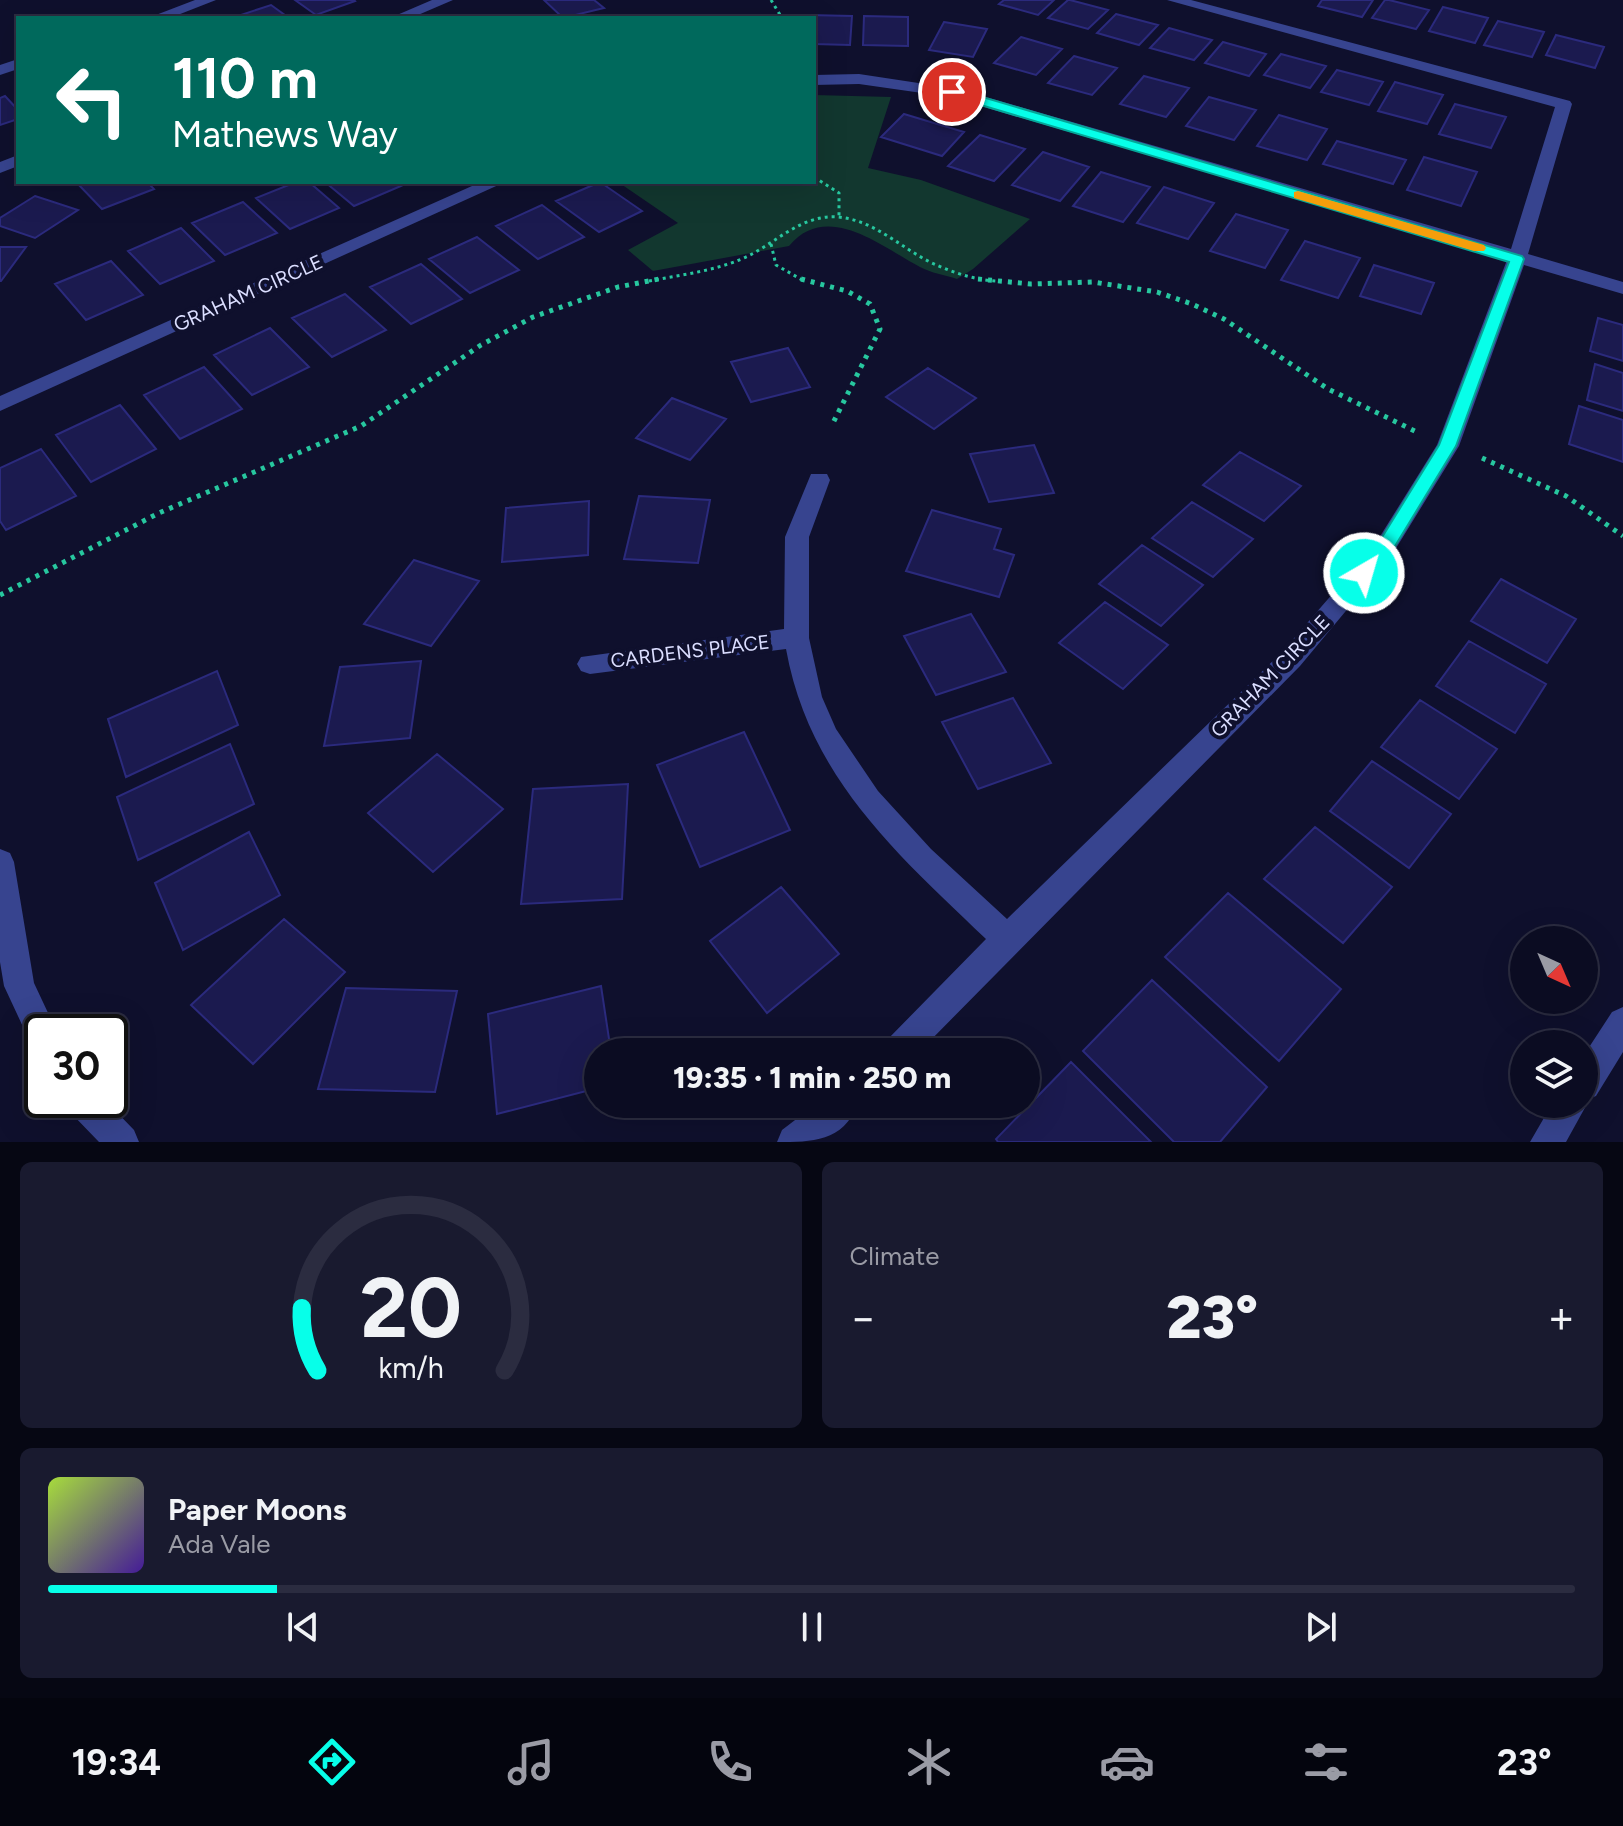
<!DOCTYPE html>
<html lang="en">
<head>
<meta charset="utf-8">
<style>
  body { margin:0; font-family:Figtree,sans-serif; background:#191a2f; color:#f1f3f6; height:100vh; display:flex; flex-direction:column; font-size:30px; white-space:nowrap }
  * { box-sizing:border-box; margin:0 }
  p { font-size:26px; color:#9a9ba5 }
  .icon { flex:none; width:44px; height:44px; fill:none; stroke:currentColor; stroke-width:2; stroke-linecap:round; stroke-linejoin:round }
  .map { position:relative; height:1142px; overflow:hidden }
  .drawer { display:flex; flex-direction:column; gap:20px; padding:20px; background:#060713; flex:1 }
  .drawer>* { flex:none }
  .banner { position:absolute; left:16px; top:16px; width:800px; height:168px; border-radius:0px; box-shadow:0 8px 32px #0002,0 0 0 2px #2b2c40; background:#00695c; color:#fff; overflow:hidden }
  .needle { width:52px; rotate:136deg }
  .tools { position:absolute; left:1510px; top:926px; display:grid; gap:16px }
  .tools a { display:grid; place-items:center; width:88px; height:88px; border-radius:50%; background:#0b0c22; box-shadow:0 8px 32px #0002,0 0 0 2px #2b2c40; font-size:40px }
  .speed { position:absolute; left:24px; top:1014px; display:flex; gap:16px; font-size:40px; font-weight:700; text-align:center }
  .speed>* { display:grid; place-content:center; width:104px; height:104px; border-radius:50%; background:#0b0c22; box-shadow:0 8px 32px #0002,0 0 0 2px #2b2c40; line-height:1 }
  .speed .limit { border:4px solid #111; border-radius:12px; background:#fff; color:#111 }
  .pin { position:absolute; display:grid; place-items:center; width:68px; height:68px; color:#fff; margin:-34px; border:4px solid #fff; border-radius:50%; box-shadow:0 2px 8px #0007 }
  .me { position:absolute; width:88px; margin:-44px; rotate:38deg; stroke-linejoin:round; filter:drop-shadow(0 0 6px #0008) }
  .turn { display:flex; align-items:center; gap:28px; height:168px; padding:0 24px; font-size:36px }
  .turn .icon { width:104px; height:104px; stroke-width:2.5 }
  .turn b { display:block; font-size:56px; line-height:68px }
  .big { font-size:60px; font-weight:800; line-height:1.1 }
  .drawer .card { flex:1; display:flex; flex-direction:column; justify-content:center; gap:12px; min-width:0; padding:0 28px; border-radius:12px; background:#191a2f }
  .drawer .dial { align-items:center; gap:0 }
  .dial svg { height:208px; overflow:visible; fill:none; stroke:#2b2c40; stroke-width:7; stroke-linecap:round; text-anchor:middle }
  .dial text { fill:#f1f3f6; stroke:none }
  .song { display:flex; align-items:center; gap:24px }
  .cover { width:96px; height:96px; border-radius:12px; background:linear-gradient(135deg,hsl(80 70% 55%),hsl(260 70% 35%)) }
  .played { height:8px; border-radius:4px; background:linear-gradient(90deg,#07ffe9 15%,#2b2c40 15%) }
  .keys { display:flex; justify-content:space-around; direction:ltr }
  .heat { display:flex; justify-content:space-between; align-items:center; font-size:44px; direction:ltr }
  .drawer .tiles { flex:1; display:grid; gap:20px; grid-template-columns:1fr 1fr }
  .card:last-child { grid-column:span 2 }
  .trip { position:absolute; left:584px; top:1038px; width:456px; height:80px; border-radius:40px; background:#0b0c22; box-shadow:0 8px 32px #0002,0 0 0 2px #2b2c40; font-weight:800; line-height:80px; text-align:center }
  .dock { display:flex; height:128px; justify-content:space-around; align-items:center; background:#04050e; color:#9a9ba5 }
  .dock .icon { width:56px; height:56px }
  .dock .selected { color:#07ffe9 }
  .dock b { font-size:36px; color:#f1f3f6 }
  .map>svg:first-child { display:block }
  .green { fill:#12372f }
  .building { fill:#1b1a4f; stroke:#2b2a7d; stroke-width:2 }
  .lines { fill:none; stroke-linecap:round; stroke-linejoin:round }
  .path-far1 { stroke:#27c79f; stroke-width:3; stroke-dasharray:3 4; stroke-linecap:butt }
  .path { stroke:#27c79f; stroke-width:5; stroke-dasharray:4 6; stroke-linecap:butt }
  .minor { fill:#37448f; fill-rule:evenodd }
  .route { fill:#07ffe9; stroke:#05a697; stroke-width:2 }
  .slow { fill:#f59e0b }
  .labels { text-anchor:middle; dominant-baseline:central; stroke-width:8; stroke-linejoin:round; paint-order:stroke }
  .street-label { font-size:20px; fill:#dbdeff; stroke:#0f102d }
</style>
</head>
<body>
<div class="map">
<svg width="1623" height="1142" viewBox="0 0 1623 1142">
  <rect width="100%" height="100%" fill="#0f102d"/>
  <path class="green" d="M814 95 891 97 868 168 921 180 1030 219 973 269 957 279C945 275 931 273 920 267 882 247 827 200 789 246L653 271 628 250 678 223 618 182H814Z"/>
  <path class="building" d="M295 0H354L355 1 316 15Z
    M544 0H594L604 8 563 18Z
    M1004 0H1054L1038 15 999 4Z
    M1068 0H1070L1108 10 1088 29 1048 18Z
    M1322 0H1373L1362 17 1318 6Z
    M1385 0H1389L1429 10 1416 29 1372 18Z
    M271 5 289 18H232Z
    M1443 7 1488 18 1475 43 1429 31Z
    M1116 14 1158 25 1139 45 1097 33Z
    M808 15 852 16 850 45 814 44V18H808Z
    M864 16 908 17V46L863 45Z
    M1498 21 1544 32 1532 57 1484 45Z
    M944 22 987 29 973 57 929 50Z
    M1169 28 1212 40 1194 60 1150 48Z
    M1556 35 1604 47 1595 68 1546 55Z
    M1021 37 1062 49 1036 75 994 63Z
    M1223 42 1266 54 1249 76 1205 63Z
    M1281 54 1326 66 1310 88 1264 75Z
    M1074 56 1117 68 1092 95 1048 83Z
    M1337 70 1383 82 1369 105 1321 92Z
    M1144 76 1189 88 1166 117 1120 104Z
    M1395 82 1443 95 1427 124 1378 111Z
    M5 96 18 110V119L0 125V98Z
    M1209 97 1256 110 1234 140 1186 126Z
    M1455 104 1506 117 1491 148 1439 134Z
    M904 114 964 132 942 156 881 137Z
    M1279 115 1327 129 1307 160 1257 146Z
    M980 135 1025 149 994 181 948 166Z
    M1337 141 1406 160 1393 184 1323 164Z
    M1043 152 1089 167 1060 201 1012 185Z
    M1424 157 1477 172 1461 206 1407 190Z
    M1101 172 1150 187 1123 222 1073 206Z
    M76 182H147L154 189 102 209Z
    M296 182H309L339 208 290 229 256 198Z
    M325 182H396L401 186 354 206Z
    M600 182 642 211 599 232 556 201Z
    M1164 187 1214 203 1188 239 1137 223Z
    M35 196 78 210 35 238 0 226V218Z
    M243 202 277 233 225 255 192 223Z
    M542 205 584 237 538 259 496 226Z
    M1236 214 1288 230 1265 268 1210 251Z
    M181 228 214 261 160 284 128 251Z
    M477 237 519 270 470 293 429 259Z
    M1305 241 1360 258 1338 298 1281 280Z
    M0 247H26L1 281H0Z
    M111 261 143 295 86 320 55 284Z
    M421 264 462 299 411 324 370 287Z
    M1374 265 1434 283 1421 314 1360 296Z
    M345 294 386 330 332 357 292 318Z
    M1598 318 1623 325V361L1590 351Z
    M270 328 309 367 252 395 214 355Z
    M788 348 810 387 751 402 731 362Z
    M1595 364 1623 373V411L1587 400Z
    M204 367 242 409 180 439 144 395Z
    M928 368 976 398 934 429 886 397Z
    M672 398 726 419 690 460 636 438Z
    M120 405 156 449 91 482 56 435Z
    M1579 406 1623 420V462L1569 444Z
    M1034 445 1054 493 989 502 970 454Z
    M41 449 76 496 6 530 0 521V468Z
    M1240 452 1301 486 1264 521 1203 485Z
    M639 496 710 500 698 563 624 559Z
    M589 501 588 555 502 562 506 508Z
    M1192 502 1253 539 1213 577 1152 538Z
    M932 510 1001 529 994 549 1014 555 999 597 906 571Z
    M1142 545 1203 585 1161 626 1099 584Z
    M414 560 479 581 431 646 364 624Z
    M1501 579 1576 619 1547 663 1471 621Z
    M1105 602 1168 645 1123 689 1059 643Z
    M971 614 1006 672 936 695 904 636Z
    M1469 641 1546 684 1515 733 1436 686Z
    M421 661 410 738 324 746 340 667Z
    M217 671 238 725 126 777 108 719Z
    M1013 698 1051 763 978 789 942 722Z
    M1420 700 1497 749 1459 799 1381 747Z
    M744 732 790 830 700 867 657 765Z
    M230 744 254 804 138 860 117 797Z
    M437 754 503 809 433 872 368 813Z
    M1372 761 1451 814 1409 868 1330 811Z
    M628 784 622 899 521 904 533 789Z
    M1315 827 1392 887 1343 943 1264 879Z
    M249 832 280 895 183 950 155 883Z
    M781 887 839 954 767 1013 710 941Z
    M1228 893 1341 989 1279 1061 1165 957Z
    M284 919 345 972 253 1064 191 1005Z
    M1152 980 1267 1087 1220 1142H1174L1083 1051Z
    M601 986 611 1052H598V1088L497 1114 488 1014Z
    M346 988 457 991 435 1092 318 1089Z
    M1071 1062 1151 1142H998L996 1139Z"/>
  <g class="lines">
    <path class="path-far1" d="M771 0 782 18
      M814 177 839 193V217
      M771 244 776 265 804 281
      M649 281C681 275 714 271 744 258 775 244 801 214 838 217 874 220 901 248 932 263 952 272 974 280 996 281"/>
    <path class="path" d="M801 279 847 291 870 304 880 329 833 423
      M978 279 1031 284 1093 282 1157 292 1192 304 1224 319 1328 389 1419 433
      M1482 458 1566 496 1623 536
      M0 595 159 513 361 426 481 345 533 317 618 287 659 279"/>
    <path class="minor" d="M195 0H216L170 18H148Z
      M432 0H453L411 18H390Z
      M1167 0H1191L1570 101 1572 104 1528 254 1623 282V294L1524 265 1459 446 1390 558 1300 666 919 1052H881L886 1041 986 939C897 854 809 777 786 649L590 674 581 671 577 664 581 657 784 629 785 537 811 474H827L830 480 809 537V638L822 697 836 729 878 791 931 849 1007 919 1282 652 1374 546 1437 445 1507 260 950 97 859 84 814 85V75L859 74 958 89 1511 249 1555 107Z
      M18 59V69L0 75V65Z
      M18 155V166L0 173V162Z
      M481 182H505L0 411V396Z
      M0 849 10 853 14 862 34 983 57 1032H42V1049L31 1044 4 986 0 962Z
      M1623 1007V1052L1596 1096 1586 1100 1587 1104 1566 1142H1530L1552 1104H1584V1055L1612 1012Z
      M66 1100H105L134 1130 139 1142H99L70 1112Z
      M816 1104H858C843 1142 812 1142 777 1142L782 1130Z"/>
  </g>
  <path class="route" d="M952 88 1522 256 1524 259 1456 446 1389 556 1371 578H1358L1355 573 1376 547 1439 445 1509 262 947 95 946 92Z"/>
  <path class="slow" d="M1298 191 1484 245 1486 248 1484 251H1474L1294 198V192Z"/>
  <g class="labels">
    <g class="street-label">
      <text transform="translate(248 293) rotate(-24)">GRAHAM CIRCLE</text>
      <text transform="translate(690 651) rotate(-7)">CARDENS PLACE</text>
      <text transform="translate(1270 676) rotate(-46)">GRAHAM CIRCLE</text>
    </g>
  </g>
</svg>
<div class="tools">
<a><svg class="needle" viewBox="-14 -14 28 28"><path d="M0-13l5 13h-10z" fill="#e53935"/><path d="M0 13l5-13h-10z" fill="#9a9ba5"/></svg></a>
<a><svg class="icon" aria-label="layers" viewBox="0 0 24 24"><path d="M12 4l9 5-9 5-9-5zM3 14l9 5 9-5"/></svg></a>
</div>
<div class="speed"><div class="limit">30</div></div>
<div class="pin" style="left:952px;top:92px;background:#d93025"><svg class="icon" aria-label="arrive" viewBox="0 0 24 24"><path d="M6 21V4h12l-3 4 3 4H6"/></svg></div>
<svg class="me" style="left:1364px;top:573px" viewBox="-20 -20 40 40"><circle r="17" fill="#07ffe9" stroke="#fff" stroke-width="3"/><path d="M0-11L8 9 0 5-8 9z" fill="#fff"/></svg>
<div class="trip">19:35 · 1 min · 250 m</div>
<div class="banner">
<div class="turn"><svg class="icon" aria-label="left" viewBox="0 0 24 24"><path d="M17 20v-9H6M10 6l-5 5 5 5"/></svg><div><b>110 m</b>Mathews Way</div></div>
</div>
</div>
<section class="drawer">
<div class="tiles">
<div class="card dial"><svg viewBox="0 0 100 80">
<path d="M14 69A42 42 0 1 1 86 69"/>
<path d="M14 69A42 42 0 0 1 8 45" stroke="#07ffe9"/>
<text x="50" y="56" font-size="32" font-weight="700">20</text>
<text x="50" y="72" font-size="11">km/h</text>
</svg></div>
<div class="card"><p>Climate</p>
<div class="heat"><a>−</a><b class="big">23°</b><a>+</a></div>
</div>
<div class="card">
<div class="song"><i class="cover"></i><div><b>Paper Moons</b><p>Ada Vale</p></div></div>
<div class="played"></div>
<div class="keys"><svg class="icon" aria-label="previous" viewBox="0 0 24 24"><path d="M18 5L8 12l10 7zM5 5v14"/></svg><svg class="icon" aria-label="pause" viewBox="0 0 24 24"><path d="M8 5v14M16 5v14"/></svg><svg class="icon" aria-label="next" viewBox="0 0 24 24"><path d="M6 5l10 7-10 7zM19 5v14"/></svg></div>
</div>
</div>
</section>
<nav class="dock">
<b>19:34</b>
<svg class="icon selected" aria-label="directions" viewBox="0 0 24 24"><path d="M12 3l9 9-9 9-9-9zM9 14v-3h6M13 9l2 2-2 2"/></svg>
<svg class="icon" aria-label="music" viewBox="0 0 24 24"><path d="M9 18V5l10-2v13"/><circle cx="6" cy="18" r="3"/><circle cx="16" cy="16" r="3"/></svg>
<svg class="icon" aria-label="phone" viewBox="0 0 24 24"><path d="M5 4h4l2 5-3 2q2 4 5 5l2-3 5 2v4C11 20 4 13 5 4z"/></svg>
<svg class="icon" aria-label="climate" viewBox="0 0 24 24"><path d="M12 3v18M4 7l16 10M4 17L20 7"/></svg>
<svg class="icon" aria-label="car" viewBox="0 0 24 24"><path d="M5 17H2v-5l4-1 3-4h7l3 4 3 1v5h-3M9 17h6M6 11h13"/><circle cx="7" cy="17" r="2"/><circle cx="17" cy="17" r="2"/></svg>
<svg class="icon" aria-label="filters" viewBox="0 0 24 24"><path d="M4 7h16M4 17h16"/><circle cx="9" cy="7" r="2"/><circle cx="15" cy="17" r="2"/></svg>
<b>23°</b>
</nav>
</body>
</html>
